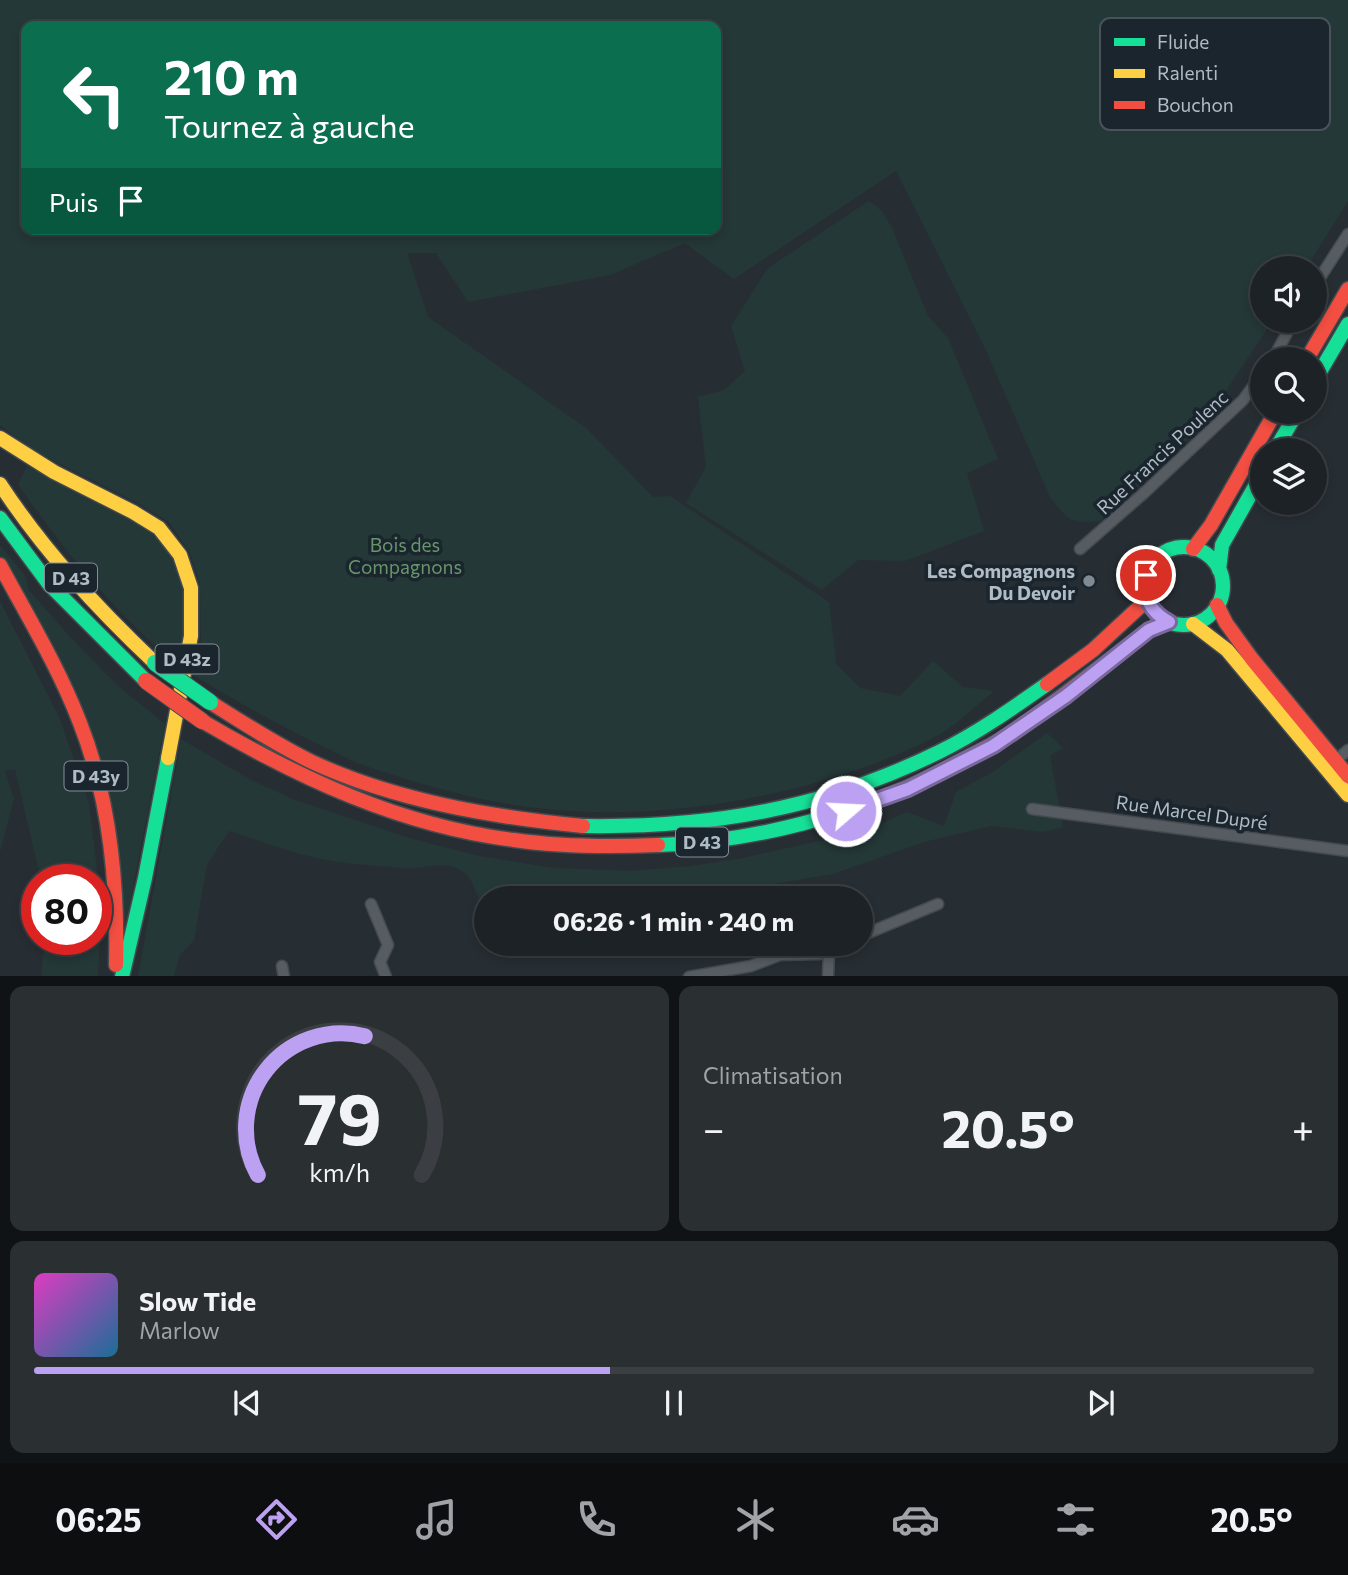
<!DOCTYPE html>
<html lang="fr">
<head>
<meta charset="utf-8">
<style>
  body { margin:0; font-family:Commissioner,sans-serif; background:#2a2f32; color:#f1f3f6; height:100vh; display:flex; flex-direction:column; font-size:26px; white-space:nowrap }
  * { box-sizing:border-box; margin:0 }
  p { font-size:23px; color:#a0a4a7 }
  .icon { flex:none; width:38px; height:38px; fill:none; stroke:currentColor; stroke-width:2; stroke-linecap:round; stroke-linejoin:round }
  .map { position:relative; height:976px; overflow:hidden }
  .sheet { display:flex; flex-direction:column; gap:10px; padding:10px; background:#101315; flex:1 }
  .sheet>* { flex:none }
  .top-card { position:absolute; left:21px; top:21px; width:700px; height:214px; border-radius:14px; box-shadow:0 4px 10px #0003,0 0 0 2px #3b3f43; background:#0b6e4f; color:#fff; overflow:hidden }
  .controls { position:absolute; left:1250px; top:256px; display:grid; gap:14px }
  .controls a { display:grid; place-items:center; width:77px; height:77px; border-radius:50%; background:#1d2226; box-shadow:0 4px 10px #0003,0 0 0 2px #3b3f43; font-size:35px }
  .speed { position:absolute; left:21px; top:864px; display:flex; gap:14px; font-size:35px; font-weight:700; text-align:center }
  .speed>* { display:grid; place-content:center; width:91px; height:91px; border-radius:50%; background:#1d2226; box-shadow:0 4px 10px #0003,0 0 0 2px #3b3f43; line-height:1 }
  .speed .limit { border:10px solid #d22; background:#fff; color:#111 }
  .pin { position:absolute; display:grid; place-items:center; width:60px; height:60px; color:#fff; margin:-30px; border:4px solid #fff; border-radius:50%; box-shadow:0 2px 7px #0007 }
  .me { position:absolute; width:77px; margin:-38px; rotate:71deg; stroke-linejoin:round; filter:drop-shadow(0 0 5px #0008) }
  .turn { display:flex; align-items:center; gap:24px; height:147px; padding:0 28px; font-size:32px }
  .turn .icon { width:91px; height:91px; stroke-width:2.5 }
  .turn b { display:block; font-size:49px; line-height:60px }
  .then { display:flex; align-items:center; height:66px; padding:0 28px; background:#0003; gap:14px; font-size:26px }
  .big { font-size:52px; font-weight:700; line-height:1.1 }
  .sheet .card { flex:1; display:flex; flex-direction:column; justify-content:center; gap:10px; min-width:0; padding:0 24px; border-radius:14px; background:#2a2f32 }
  .sheet .dial { align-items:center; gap:0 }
  .dial svg { height:182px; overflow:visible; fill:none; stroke:#3b3f43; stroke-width:7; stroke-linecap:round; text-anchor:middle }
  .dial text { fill:#f1f3f6; stroke:none }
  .song { display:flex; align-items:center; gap:21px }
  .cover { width:84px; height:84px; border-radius:10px; background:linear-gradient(135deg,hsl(310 70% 55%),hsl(200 70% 35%)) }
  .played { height:7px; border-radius:4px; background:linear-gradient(90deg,#bca0f2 45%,#3b3f43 45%) }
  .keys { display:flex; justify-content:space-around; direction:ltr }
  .heat { display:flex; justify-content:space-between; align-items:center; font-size:38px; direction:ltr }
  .sheet .tiles { flex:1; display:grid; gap:10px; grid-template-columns:1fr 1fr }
  .card:last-child { grid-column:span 2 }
  .trip { position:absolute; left:474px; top:886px; width:399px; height:70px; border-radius:35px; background:#1d2226; box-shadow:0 4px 10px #0003,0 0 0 2px #3b3f43; font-weight:700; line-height:70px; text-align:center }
  .dock { display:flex; height:112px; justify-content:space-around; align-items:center; background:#0c0e0f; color:#a0a4a7 }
  .dock .icon { width:49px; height:49px }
  .dock .selected { color:#bca0f2 }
  .dock b { font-size:32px; color:#f1f3f6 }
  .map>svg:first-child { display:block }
  .green { fill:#243837; fill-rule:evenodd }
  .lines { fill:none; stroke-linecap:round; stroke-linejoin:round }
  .street-casing { stroke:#444a4e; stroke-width:13 }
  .fast-casing { stroke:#444a4e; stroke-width:17 }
  .slow-casing { stroke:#444a4e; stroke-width:17 }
  .jam-casing { stroke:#444a4e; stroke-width:17 }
  .street { stroke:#565c61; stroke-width:10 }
  .fast { stroke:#16e098; stroke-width:14 }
  .slow { stroke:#ffcf43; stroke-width:14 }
  .jam { stroke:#f24e42; stroke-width:14 }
  .fast-bridge-casing { stroke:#434a4f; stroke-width:18; stroke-linecap:butt }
  .jam-bridge-casing { stroke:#434a4f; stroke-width:18; stroke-linecap:butt }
  .fast-bridge { stroke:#16e098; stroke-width:16 }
  .jam-bridge { stroke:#f24e42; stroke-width:16 }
  .route-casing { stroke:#7a689d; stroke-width:18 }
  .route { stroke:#bca0f2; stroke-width:12 }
  .poi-dot { fill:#7f8a92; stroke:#1a252e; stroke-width:2.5 }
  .labels { text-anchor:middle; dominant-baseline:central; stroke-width:7; stroke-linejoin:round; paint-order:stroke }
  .shield { fill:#1a252e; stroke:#828e98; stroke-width:2 }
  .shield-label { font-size:18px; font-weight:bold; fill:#afbbc5 }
  .street-label { font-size:19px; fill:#afbbc5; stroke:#1a252e }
  .park-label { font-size:19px; fill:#669669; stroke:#1a252e }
  .poi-label { font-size:19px; font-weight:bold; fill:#afbbc5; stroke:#1a252e; text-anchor:end }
  .key { fill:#1a252e; stroke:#47525b; stroke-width:2 }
  .key-label { font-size:19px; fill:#afbbc5 }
</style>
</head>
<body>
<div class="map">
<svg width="1348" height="977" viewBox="0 0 1348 977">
  <rect width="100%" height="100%" fill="#272e33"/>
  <path class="green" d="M0 0H1348V201L1306 268H1262V320H1273L1206 421 1100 521C1070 524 1067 519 1050 497L985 348 896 171 734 279 685 243 610 275 468 302 436 253H407L428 317 586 428 653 497 670 496 829 602 836 664 860 688 900 696 933 661 963 687 994 691C974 707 954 728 931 739 821 794 668 822 546 809 485 803 424 786 366 766 350 761 334 751 318 744 275 723 234 700 193 675L201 660 200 585 190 553 169 522 137 503 31 449 0 425ZM26 26H716V229H26Z
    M869 201 882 211 892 228 928 316 948 338 998 459 967 473 984 531 905 561 858 560 822 590 686 503 706 467 698 397 724 390 745 371 731 326 768 268Z
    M27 466 142 526C195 563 184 612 180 668 117 614 64 552 18 484Z
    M0 545 26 577 28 589 70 637 118 686 165 724 122 944 104 792 0 558Z
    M0 601 60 719 89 804 97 870 100 937 98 976H41L45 940H96V880H41L15 769 5 771 14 799 0 852Z
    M1047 733 1063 748 1050 756 1063 827 1043 832 991 826 924 842 833 874 690 898H486V917C482 907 473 879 465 873 445 858 424 870 402 868 378 865 352 865 327 860 294 854 261 841 229 831L207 864 194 940 179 956 174 976 138 977 181 739 251 780 295 800 409 838 479 856 554 868 632 871 691 866 743 858 867 830 907 812 944 826 956 792 993 772Z"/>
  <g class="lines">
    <defs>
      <path id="street" d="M1314 287 1348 234
        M1273 359 1294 320
        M1080 549 1144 493 1243 400 1262 374
        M1331 764 1348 750
        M1032 809 1348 851
        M371 904 388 945 380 962 386 977
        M861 936 938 904
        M282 966 284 977
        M689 977 751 966 780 955 819 954 843 943
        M828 977 829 951"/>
      <path id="fast" d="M1314 382 1348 324
        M1275 450 1298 411
        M0 518 49 584 146 681
        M1145 586a39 39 0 1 1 78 0a39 39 0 1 1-78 0Z
        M1219 570 1222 545 1262 474
        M583 826C711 828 823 809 939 752 976 734 1013 708 1047 684
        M658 845C753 842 854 815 938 773
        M122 977 145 878 168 758"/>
      <path id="slow" d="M0 438 54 472 133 512 159 528 180 555 191 588V636L168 758
        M0 484C44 551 97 608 155 663
        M1193 624 1227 650 1348 795"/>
      <path id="jam" d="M1307 359 1348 289
        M1193 549 1211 525 1276 411
        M0 565C28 617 59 668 80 723 110 799 118 883 116 965
        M1217 605 1226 623 1252 659 1348 776
        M1047 684 1093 650 1147 600
        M210 702C243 723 277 745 312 762 396 801 492 817 583 826
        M202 721C299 778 401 826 514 840 562 847 610 847 658 845
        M938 773 1012 734 1149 630 1169 622"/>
    </defs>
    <use href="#street" class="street-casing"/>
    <use href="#fast" class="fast-casing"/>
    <use href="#slow" class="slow-casing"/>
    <use href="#jam" class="jam-casing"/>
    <use href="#street" class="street"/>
    <use href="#fast" class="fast"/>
    <use href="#slow" class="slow"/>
    <use href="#jam" class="jam"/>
    <defs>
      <path id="fast-bridge" d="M155 663 210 702"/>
      <path id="jam-bridge" d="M146 681 202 721"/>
    </defs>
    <use href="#fast-bridge" class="fast-bridge-casing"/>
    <use href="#jam-bridge" class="jam-bridge-casing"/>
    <use href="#fast-bridge" class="fast-bridge"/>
    <use href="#jam-bridge" class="jam-bridge"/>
  </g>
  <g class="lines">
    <defs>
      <path id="route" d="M846 811 908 789 993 746 1066 696 1149 630 1169 622C1150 612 1142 596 1146 575"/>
    </defs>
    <use href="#route" class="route-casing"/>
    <use href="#route" class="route"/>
  </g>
  <circle class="poi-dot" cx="1089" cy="581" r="7"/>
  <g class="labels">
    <g class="shield">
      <rect x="45" y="563.5" width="52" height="29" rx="5"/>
      <rect x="155.5" y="644.5" width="63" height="29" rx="5"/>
      <rect x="64.5" y="761.5" width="63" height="29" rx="5"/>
      <rect x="676" y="827.5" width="52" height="29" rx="5"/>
    </g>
    <g class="shield-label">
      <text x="71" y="578">D 43</text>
      <text x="187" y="659">D 43z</text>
      <text x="96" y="776">D 43y</text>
      <text x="702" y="842">D 43</text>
    </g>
    <g class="street-label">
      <text transform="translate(1162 452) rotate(-43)">Rue Francis Poulenc</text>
      <text transform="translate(1192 812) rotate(8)">Rue Marcel Dupré</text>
    </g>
    <g class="park-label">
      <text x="405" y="544">Bois des<tspan x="405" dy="22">Compagnons</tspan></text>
    </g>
    <g class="poi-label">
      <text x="1075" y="570">Les Compagnons<tspan x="1075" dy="22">Du Devoir</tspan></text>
    </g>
  </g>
  <rect x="1100" y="18" width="230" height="112" rx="10" class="key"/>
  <rect x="1114" y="38" width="31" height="8" fill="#16e098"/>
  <rect x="1114" y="69" width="31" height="9" fill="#ffcf43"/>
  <rect x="1114" y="101" width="31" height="8" fill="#f24e42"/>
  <g class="key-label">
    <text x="1157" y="49">Fluide</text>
    <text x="1157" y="80">Ralenti</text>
    <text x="1157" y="112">Bouchon</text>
  </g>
</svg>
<div class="controls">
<a><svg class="icon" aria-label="sound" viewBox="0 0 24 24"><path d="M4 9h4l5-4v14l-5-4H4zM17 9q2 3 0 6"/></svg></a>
<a><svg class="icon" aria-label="search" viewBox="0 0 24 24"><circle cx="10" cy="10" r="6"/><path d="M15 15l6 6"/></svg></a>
<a><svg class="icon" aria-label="layers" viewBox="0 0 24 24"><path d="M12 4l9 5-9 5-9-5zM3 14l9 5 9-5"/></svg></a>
</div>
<div class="speed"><div class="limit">80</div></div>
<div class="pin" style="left:1146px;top:575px;background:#d93025"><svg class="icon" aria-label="arrive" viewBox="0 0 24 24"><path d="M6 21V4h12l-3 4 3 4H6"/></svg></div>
<svg class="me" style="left:846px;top:811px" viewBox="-20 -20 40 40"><circle r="17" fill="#bca0f2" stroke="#fff" stroke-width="3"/><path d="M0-11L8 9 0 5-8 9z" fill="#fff"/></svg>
<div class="trip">06:26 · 1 min · 240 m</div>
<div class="top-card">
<div class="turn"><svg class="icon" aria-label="left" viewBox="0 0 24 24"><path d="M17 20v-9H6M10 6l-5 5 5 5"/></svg><div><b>210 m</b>Tournez à gauche</div></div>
<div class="then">Puis<svg class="icon" aria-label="arrive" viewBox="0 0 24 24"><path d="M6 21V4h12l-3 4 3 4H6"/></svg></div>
</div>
</div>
<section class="sheet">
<div class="tiles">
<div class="card dial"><svg viewBox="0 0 100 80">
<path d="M14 69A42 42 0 1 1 86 69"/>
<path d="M14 69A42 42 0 0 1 61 8" stroke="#bca0f2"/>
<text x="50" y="56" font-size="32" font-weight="700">79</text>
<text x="50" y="72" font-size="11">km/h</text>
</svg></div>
<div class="card"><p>Climatisation</p>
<div class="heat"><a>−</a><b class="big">20.5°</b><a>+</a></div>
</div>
<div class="card">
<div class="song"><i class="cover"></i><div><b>Slow Tide</b><p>Marlow</p></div></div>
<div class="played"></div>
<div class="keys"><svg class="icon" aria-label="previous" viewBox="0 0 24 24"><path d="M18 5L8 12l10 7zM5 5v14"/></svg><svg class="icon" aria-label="pause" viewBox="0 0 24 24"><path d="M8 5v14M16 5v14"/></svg><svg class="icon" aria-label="next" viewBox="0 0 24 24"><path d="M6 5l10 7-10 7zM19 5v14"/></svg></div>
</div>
</div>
</section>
<nav class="dock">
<b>06:25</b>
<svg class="icon selected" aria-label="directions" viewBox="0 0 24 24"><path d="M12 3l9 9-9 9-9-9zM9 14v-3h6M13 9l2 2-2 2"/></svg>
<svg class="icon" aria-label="music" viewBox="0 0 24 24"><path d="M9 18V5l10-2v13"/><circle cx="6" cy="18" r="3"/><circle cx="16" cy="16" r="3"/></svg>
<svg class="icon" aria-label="phone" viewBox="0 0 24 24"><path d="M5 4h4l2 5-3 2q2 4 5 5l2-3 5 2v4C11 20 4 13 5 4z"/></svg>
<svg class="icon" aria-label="climate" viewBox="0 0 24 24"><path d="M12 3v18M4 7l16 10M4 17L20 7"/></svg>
<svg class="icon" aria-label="car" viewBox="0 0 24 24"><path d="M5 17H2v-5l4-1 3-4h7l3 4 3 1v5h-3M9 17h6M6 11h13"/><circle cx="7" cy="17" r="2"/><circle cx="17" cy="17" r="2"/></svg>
<svg class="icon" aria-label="filters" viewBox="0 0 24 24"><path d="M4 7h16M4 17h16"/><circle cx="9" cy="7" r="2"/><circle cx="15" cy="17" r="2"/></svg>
<b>20.5°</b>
</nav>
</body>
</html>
